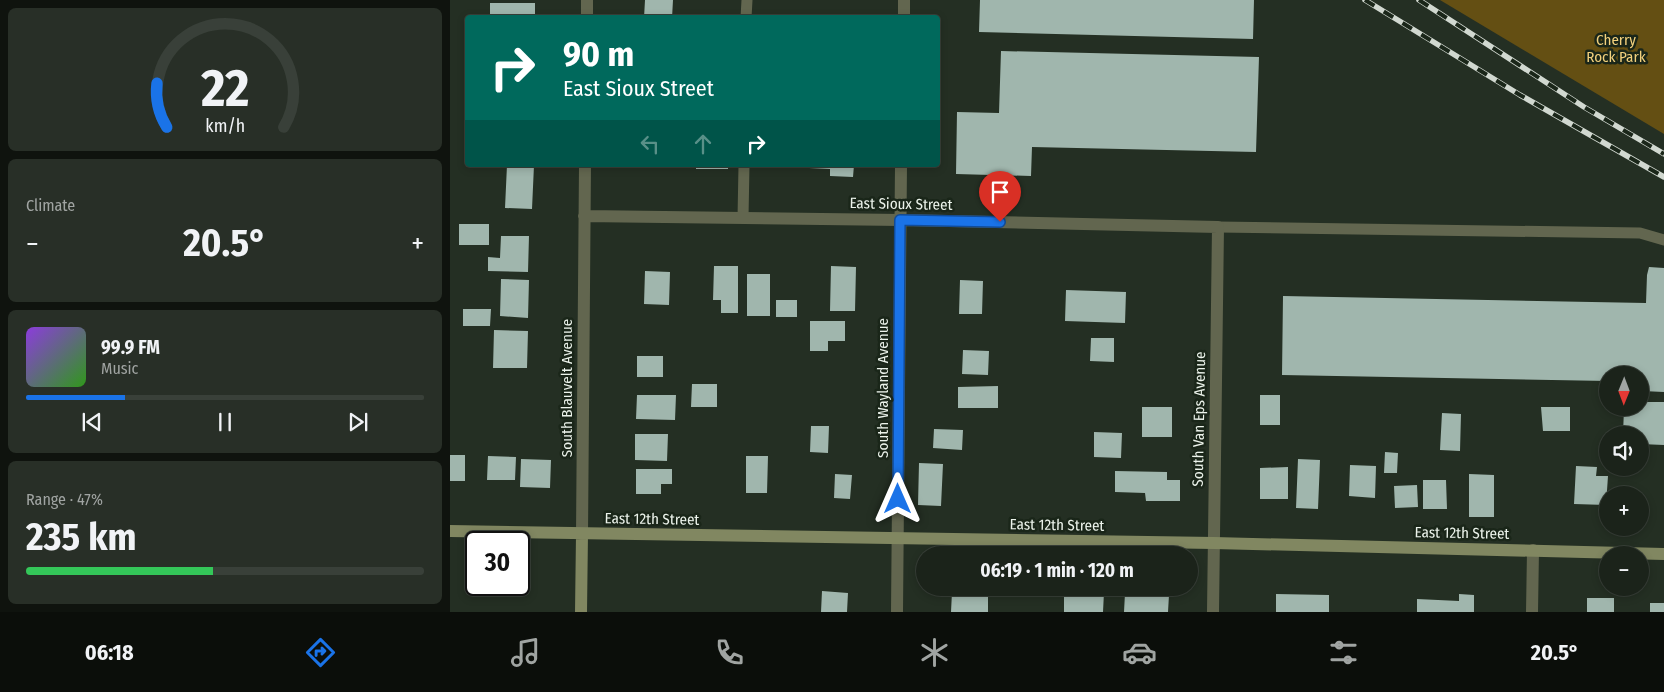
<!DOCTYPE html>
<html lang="en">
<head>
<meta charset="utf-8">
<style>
  body { margin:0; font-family:"Fira Sans Condensed",sans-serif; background:#282f27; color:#f1f3f6; height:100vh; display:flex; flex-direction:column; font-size:19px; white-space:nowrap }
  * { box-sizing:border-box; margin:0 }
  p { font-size:16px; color:#a0a4a2 }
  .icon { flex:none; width:28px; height:28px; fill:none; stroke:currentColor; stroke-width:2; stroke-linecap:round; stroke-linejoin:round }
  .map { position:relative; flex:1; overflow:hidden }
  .drawer { display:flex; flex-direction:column; gap:8px; padding:8px; background:#0f130e; width:450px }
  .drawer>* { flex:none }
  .banner { position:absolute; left:15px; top:15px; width:475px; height:152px; border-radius:5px; box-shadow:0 2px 8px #0003,0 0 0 1px #394039; background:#00695c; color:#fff; overflow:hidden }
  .needle { width:32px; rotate:181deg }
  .buttons { position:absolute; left:1149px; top:366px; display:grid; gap:10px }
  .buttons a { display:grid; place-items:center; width:50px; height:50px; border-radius:50%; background:#1b231a; box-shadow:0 2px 8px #0003,0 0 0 1px #394039; font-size:25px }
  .speed { position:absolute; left:15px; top:531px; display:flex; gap:10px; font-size:25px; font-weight:700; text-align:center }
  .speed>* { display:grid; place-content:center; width:65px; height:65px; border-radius:50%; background:#1b231a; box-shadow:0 2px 8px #0003,0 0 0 1px #394039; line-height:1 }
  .speed .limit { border:2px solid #111; border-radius:8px; background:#fff; color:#111 }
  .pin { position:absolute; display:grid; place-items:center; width:42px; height:42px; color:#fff; margin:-51px -21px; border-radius:50% 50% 50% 0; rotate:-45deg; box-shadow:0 0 5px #0007 }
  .pin .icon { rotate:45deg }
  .me { position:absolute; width:55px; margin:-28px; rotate:0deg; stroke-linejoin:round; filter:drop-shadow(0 0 4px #0008) }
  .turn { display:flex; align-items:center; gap:18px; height:105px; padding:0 15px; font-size:22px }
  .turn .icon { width:65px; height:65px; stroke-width:2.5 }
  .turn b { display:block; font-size:35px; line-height:42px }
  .lanes { display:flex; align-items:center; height:48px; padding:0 15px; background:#0003; justify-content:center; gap:25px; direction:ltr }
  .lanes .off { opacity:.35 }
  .big { font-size:38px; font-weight:700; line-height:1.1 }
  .drawer .card { flex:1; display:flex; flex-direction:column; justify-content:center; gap:8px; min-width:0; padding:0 18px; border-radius:8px; background:#282f27 }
  .drawer .dial { align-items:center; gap:0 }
  .dial svg { height:130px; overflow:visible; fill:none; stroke:#394039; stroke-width:7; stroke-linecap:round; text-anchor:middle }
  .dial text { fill:#f1f3f6; stroke:none }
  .song { display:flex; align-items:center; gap:15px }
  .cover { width:60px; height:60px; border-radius:8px; background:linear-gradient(135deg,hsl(270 70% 55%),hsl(110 70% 35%)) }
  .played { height:5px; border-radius:2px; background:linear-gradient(90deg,#1a73e8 25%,#394039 25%) }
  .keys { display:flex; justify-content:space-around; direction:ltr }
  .heat { display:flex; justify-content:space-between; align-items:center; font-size:28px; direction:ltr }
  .charge { height:8px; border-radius:4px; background:linear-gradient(90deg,#34c759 47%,#394039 0) }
  .trip { position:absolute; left:466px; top:546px; width:282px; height:50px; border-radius:25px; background:#1b231a; box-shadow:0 2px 8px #0003,0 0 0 1px #394039; font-weight:700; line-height:50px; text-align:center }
  .menu { display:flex; height:80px; justify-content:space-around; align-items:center; background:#0b0e0a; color:#a0a4a2 }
  .menu .icon { width:35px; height:35px }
  .menu .current { color:#1a73e8 }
  .menu b { font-size:22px; color:#f1f3f6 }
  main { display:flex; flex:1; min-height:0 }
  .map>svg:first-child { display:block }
  .green { fill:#644f13 }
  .building { fill:#a0b6ad }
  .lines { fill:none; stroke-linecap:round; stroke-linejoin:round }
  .lane { stroke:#62664f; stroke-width:11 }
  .street { stroke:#62664f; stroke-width:12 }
  .secondary { stroke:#818761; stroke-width:12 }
  .rail-casing { stroke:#d1d8d0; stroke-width:5.5 }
  .rail { stroke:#1a2619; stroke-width:4; stroke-dasharray:11; stroke-linecap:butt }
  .route-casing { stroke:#114b97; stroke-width:12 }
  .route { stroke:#1a73e8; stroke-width:9 }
  .labels { text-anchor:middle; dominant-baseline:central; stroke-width:5; stroke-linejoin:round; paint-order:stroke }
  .park-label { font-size:15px; fill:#f3d17d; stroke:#1a2619 }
  .street-label { font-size:15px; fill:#ecf3eb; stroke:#1a2619 }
</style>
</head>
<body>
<main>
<section class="drawer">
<div class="card dial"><svg viewBox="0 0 100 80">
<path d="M14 69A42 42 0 1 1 86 69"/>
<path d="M14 69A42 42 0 0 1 8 42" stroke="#1a73e8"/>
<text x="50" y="56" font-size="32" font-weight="700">22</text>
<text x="50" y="72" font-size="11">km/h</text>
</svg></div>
<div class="card"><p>Climate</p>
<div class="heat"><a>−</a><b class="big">20.5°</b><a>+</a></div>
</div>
<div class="card">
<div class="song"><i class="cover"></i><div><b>99.9 FM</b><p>Music</p></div></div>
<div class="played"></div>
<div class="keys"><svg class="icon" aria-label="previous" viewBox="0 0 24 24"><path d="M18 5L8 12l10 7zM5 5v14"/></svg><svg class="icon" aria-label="pause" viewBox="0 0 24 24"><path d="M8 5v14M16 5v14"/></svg><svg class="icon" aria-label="next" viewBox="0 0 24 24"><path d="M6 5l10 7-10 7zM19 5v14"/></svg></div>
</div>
<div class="card"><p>Range · 47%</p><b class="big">235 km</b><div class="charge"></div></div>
</section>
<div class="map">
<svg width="1214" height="612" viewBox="0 0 1214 612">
  <rect width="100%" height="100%" fill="#242f23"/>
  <path class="green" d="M990 0H1214V134Z"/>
  <path class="building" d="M195 0H223L222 18H194Z
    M530 0H804L803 39 529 32Z
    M40 3H85V18H40Z
    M551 51 809 57 806 152 582 147 581 176 506 174 507 112 549 113Z
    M57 165H84L82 209 55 208Z
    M184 165H215V168L184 167Z
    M246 165H278V169H246Z
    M328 165H348V167H328Z
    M359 165H404L403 177 380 176V169L359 168Z
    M9 224H39V245H9Z
    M51 236H79L78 272 38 271V257L50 258Z
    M264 266H288V313H271V300H263Z
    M381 266 406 267 405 311H380Z
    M1199 267 1214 268V392L1192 391 1193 381H1190V375H1158V381L832 375 833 296 1196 303 1197 275Z
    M195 271 220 272 219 305 194 304Z
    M297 274H320V316H297Z
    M51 279 79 280 78 318 50 316Z
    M510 280 533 281 532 314H509Z
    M616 290 676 292 675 323 615 321Z
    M326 300H347V317H326Z
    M13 309H41L40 326H13Z
    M360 321H395V341H378V351H360Z
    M44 330 78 331 77 368H43Z
    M641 338H664V362L640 361Z
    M513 350 539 351 538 375 512 374Z
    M187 356H213V377H187Z
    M242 384H267V407H241Z
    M548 386V408H508V387Z
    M187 395H226L225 420 186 419Z
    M810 395H830V425H810Z
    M1190 402H1214V445L1190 444V435H1173L1174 408H1190Z
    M692 407H722V437H692Z
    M1091 407H1120V431H1093Z
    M992 413 1011 414 1010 451 990 450Z
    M361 426H379L378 453 360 452Z
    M484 429 513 430 512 450 483 448Z
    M644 432 672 433 671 458 644 457Z
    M185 434H218L217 461 185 460Z
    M935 452 948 453 947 473H934Z
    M0 455H15V481H0Z
    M38 456 66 457 65 480H37Z
    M296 456H318L317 493H296Z
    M71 459 101 460 100 488 70 487Z
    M848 459 870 460 868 509 846 508Z
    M469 463 493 464 491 506 468 505Z
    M900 465 926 466 925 498 899 496Z
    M1126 466 1147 467 1146 476H1158L1156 505 1124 504Z
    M838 467V499H810V468Z
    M186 469H222V484H211V494H186Z
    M665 471 717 472V480H730V501H696L695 493 665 492Z
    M385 474 402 475 400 499 384 498Z
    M1019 474 1044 475V517H1019Z
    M973 480H996L997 509H973Z
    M967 485 968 507 945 508 944 486Z
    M372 591 398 593 397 612H371Z
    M614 591 654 592 653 612H614Z
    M502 592 538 593V612H501Z
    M675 593 719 595 718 612H674Z
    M826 594 879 595V612H826Z
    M1009 594 1024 595V612H967V599L1009 601Z
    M1137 598H1164V612H1137Z
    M1200 603H1214V612H1200Z"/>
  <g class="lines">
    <path class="lane" d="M296 18 297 0
      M293 218 294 165
      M768 227 1190 233 1214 240"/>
    <path class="street" d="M137 18V0
      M454 18V0
      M134 216 451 220 768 227 763 612
      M132 534 135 165
      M447 612 451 165
      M1082 612 1083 550"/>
    <path class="secondary" d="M0 531 764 543 1214 554
      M131 612 132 534"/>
    <defs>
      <path id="rail" d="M915 0 1070 95 1214 177
        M969 0 1134 107 1214 154"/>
    </defs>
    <use href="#rail" class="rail-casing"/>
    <use href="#rail" class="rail"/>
  </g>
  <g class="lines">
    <defs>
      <path id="route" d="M448 499 450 220 550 222"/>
    </defs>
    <use href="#route" class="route-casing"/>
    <use href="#route" class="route"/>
  </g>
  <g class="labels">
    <g class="park-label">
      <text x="1166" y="40">Cherry<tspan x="1166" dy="17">Rock Park</tspan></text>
    </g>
    <g class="street-label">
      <text transform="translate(451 204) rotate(1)">East Sioux Street</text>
      <text transform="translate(117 388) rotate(-90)">South Blauvelt Avenue</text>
      <text transform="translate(433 388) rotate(-90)">South Wayland Avenue</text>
      <text transform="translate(749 419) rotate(-89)">South Van Eps Avenue</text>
      <text transform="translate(202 519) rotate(1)">East 12th Street</text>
      <text transform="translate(607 525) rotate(1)">East 12th Street</text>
      <text transform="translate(1012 533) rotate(1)">East 12th Street</text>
    </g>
  </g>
</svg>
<div class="buttons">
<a><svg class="needle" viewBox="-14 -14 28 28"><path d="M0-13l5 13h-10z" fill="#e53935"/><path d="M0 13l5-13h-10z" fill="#a0a4a2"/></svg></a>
<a><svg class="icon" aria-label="sound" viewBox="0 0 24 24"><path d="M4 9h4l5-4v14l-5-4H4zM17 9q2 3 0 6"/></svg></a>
<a>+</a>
<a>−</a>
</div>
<div class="speed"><div class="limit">30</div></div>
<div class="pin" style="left:550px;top:222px;background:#d93025"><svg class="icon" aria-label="arrive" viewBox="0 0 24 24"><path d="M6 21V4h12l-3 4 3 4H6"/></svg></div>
<svg class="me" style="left:448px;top:499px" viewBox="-20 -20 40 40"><path d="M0-17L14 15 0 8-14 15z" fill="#1a73e8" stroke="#fff" stroke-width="4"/></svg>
<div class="trip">06:19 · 1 min · 120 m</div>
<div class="banner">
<div class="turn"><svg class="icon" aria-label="right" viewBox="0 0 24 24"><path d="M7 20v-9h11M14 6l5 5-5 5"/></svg><div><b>90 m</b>East Sioux Street</div></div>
<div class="lanes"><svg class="icon off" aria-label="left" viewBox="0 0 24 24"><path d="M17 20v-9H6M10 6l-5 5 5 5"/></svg><svg class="icon off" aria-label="ahead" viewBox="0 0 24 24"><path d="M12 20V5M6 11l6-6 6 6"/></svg><svg class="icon" aria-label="right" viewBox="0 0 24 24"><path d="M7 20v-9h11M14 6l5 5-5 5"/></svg></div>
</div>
</div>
</main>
<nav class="menu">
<b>06:18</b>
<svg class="icon current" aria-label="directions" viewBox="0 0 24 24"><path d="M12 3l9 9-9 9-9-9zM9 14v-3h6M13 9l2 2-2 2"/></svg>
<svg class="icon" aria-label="music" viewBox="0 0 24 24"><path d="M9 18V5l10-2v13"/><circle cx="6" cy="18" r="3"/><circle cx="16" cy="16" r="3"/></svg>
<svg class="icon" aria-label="phone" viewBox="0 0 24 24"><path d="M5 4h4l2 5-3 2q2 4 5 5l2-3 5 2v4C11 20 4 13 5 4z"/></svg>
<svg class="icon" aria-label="climate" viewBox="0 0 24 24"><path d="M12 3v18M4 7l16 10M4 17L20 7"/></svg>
<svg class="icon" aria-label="car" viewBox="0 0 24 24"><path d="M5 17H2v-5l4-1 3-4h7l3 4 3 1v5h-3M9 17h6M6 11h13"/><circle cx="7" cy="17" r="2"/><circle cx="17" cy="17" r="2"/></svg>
<svg class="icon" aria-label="filters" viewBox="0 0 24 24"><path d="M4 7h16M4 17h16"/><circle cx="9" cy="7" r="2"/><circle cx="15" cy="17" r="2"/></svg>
<b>20.5°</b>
</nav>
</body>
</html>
